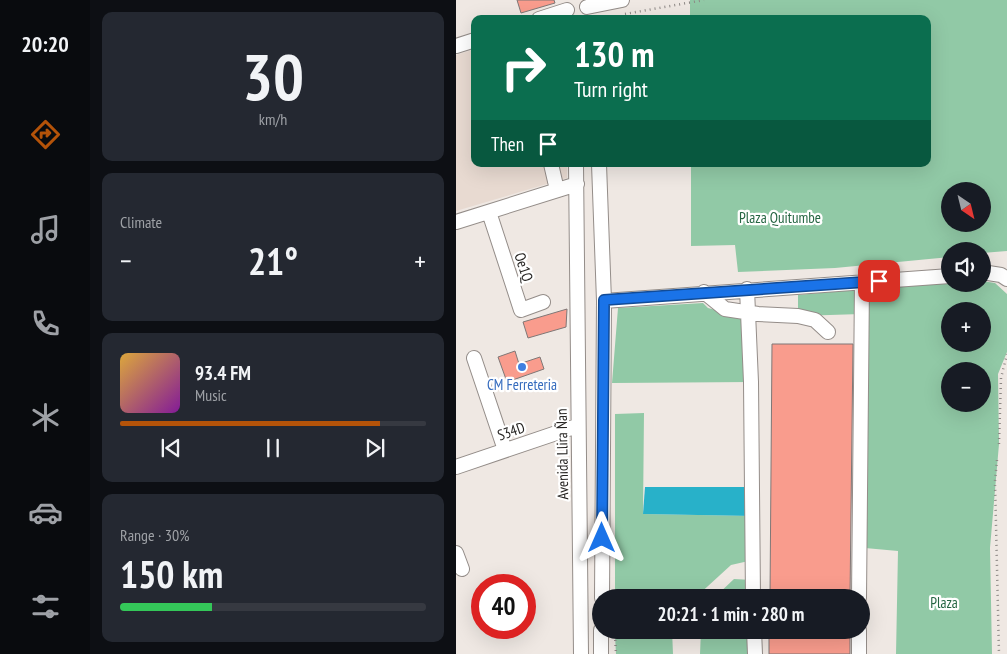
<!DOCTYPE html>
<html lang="en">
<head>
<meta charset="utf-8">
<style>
  body { margin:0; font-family:"PT Sans Narrow",sans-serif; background:#242831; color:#f1f3f6; height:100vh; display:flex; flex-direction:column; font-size:19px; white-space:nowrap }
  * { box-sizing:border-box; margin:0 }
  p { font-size:16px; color:#9ea1a6 }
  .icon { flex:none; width:28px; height:28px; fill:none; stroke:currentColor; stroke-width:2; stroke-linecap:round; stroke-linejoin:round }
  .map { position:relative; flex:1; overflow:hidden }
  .side { display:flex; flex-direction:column; gap:12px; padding:12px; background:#0d0f14; width:366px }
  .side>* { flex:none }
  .banner { position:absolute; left:15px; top:15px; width:460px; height:152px; border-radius:10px; box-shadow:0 5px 20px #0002; background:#0b6e4f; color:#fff; overflow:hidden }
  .needle { width:32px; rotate:145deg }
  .buttons { position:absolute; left:485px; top:182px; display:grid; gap:10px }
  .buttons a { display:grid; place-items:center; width:50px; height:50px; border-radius:50%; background:#171b24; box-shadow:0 5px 20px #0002; font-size:25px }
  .speed { position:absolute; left:15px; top:574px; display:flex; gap:10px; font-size:25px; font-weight:700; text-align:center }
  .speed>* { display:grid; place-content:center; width:65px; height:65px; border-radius:50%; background:#171b24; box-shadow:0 5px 20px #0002; line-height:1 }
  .speed .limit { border:8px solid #d22; background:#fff; color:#111 }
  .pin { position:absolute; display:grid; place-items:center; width:42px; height:42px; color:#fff; margin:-21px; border-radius:10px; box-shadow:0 2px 8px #0006 }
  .me { position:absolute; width:55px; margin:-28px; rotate:0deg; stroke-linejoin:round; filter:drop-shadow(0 0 4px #0008) }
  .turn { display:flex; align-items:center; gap:18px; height:105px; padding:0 20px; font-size:22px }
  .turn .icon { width:65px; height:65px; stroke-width:2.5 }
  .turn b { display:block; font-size:35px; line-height:42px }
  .then { display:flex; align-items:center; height:48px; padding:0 20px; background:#0003; gap:10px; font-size:19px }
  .big { font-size:38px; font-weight:800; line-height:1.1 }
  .side .card { flex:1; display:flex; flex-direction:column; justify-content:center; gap:8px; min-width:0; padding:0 18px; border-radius:10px; background:#242831 }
  .side .dial { align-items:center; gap:0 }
  .dial b { font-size:65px; line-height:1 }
  .song { display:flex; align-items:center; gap:15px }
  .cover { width:60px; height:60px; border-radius:8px; background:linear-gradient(135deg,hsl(40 70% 55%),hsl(290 70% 35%)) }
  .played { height:5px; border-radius:2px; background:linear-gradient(90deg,#b45309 85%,#363941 85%) }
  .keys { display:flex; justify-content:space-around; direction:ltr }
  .heat { display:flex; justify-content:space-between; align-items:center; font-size:28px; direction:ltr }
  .charge { height:8px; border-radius:4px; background:linear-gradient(90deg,#34c759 30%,#363941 0) }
  .trip { position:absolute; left:136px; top:589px; width:278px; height:50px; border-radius:25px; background:#171b24; box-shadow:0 5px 20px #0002; font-weight:800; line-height:50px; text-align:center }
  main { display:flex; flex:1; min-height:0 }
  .tabs { display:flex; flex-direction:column; width:90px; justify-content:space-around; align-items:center; background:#090b0e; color:#9ea1a6 }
  .tabs .icon { width:35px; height:35px }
  .tabs .on { color:#b45309 }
  .tabs b { font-size:22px; color:#f1f3f6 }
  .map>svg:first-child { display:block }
  .built { fill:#e8dad1 }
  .green { fill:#91c9a6; fill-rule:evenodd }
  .water { fill:#28b1c9 }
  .building { fill:#f99c8d; stroke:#7f7776 }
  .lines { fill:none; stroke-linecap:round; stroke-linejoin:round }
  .minor-casing { stroke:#948d89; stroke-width:16 }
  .path { stroke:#8e8986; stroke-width:2.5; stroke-dasharray:1 4; stroke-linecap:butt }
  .minor { stroke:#fff; stroke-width:14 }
  .route-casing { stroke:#114b97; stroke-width:12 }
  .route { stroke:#1a73e8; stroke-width:9 }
  .shop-dot { fill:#3f7fe0; stroke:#fff; stroke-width:2 }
  .labels { text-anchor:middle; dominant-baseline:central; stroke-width:4.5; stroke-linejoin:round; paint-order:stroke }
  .park-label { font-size:15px; fill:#266643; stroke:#fff }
  .street-label { font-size:15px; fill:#262422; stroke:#fff }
  .shop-label { font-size:15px; fill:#366cbe; stroke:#fff }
</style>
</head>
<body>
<main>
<nav class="tabs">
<b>20:20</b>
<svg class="icon on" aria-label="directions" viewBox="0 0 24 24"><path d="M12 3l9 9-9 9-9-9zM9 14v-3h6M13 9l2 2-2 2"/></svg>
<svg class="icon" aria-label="music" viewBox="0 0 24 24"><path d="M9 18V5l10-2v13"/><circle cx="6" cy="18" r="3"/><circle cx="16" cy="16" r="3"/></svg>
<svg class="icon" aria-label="phone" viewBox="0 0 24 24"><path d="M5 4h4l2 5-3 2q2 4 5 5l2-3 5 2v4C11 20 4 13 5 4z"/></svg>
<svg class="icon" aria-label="climate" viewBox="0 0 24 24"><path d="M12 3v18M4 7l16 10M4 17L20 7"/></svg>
<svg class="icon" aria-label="car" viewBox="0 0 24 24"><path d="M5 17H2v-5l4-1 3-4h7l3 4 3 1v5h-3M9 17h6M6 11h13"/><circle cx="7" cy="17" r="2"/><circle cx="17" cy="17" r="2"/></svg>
<svg class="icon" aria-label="filters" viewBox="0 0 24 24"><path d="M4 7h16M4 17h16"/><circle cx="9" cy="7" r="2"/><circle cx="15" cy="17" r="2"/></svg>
</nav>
<section class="side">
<div class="card dial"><b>30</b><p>km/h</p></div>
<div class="card"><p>Climate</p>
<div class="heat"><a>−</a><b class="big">21°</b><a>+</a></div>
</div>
<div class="card">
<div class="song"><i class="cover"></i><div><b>93.4 FM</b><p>Music</p></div></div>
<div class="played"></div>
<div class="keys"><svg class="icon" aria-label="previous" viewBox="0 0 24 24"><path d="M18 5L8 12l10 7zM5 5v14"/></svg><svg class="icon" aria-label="pause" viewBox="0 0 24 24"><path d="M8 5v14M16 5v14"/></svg><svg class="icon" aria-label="next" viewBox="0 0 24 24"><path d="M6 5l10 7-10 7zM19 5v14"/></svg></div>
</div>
<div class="card"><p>Range · 30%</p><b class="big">150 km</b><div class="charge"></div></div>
</section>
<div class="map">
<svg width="551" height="654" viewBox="0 0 551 654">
  <rect width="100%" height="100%" fill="#efe8e3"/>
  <path class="built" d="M19 49V164H111V178L0 211V55Z"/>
  <path class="green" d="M234 0H551V251L526 253V251H494V257L379 268 282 272 279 245 235 246V164H471V19H234ZM526 191V224H494V191Z
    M494 281V284H526V281L539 283 551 294V352L542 374 543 444 534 548 536 654H440L442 551 409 548 405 314 342 316V295ZM494 311H526V344H494ZM494 371H526V404H494Z
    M247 303 252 308 293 319 295 382 156 383 162 308Z
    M188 413 187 514 296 516 297 560 275 565 240 597H159V414Z
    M278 579 296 580 297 597 258 598Z
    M182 630H216L217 654H160L159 635Z
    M245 630H266V632L298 630 299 654H244Z"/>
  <path class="water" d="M189 487H296V516L187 514Z"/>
  <path class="building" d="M61 0H98L99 3 65 13Z
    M111 309 110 327 72 338 67 322Z
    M316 344H397L394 598H314Z
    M59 351 63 364 84 357 88 369 51 382 42 357Z
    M313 630H394V654H313Z"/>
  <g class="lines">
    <defs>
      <path id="minor" d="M131 7 166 0
        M83 19 111 10
        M0 46 19 40
        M95 164 101 190
        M120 164 125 654
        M143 164 148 301 146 598
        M33 212 65 310 87 302
        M0 222 121 184
        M526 272 545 275 551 279
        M291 289 295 382 297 598
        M248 292 269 309 302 314 342 316 359 320 372 332
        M148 301 494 276
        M18 358 49 450
        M0 467 121 426
        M0 553 6 569
        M403 598 406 282
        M298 630 299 654
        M145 654V630
        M403 654V630"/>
    </defs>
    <use href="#minor" class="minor-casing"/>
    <path class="path" d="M169 14 248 0
      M543 444 545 378 551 354
      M541 460 539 481 543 654
      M159 635 160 654"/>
    <use href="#minor" class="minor"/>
  </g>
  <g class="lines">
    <defs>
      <path id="route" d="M146 538 148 300 423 281"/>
    </defs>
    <use href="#route" class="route-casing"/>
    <use href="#route" class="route"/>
  </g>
  <circle class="shop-dot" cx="66" cy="367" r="5"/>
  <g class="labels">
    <g class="park-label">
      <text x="324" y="217">Plaza Quitumbe</text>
      <text x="488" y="602">Plaza</text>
    </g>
    <g class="street-label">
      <text transform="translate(68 267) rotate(72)">Oe1Q</text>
      <text transform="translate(55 431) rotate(-19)">S34D</text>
      <text transform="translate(106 454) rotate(-91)">Avenida Llira Ñan</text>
    </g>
    <g class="shop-label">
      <text x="66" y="384">CM Ferreteria</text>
    </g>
  </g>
</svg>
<div class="buttons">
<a><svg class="needle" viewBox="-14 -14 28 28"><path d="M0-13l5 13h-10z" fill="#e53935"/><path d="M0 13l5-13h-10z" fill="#9ea1a6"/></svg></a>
<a><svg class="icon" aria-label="sound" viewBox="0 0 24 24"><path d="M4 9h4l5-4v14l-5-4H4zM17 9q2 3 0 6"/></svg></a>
<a>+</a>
<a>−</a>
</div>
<div class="speed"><div class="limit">40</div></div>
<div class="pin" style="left:423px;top:281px;background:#d93025"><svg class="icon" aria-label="arrive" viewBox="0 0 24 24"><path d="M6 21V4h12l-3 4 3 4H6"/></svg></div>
<svg class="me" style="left:146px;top:538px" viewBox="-20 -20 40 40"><path d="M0-17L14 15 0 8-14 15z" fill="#1a73e8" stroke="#fff" stroke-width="4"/></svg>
<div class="trip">20:21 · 1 min · 280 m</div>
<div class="banner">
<div class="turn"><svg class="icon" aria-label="right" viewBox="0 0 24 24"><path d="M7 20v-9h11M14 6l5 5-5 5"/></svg><div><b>130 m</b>Turn right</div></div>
<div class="then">Then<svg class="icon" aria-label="arrive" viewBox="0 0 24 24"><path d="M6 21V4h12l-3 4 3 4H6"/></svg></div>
</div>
</div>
</main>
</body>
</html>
